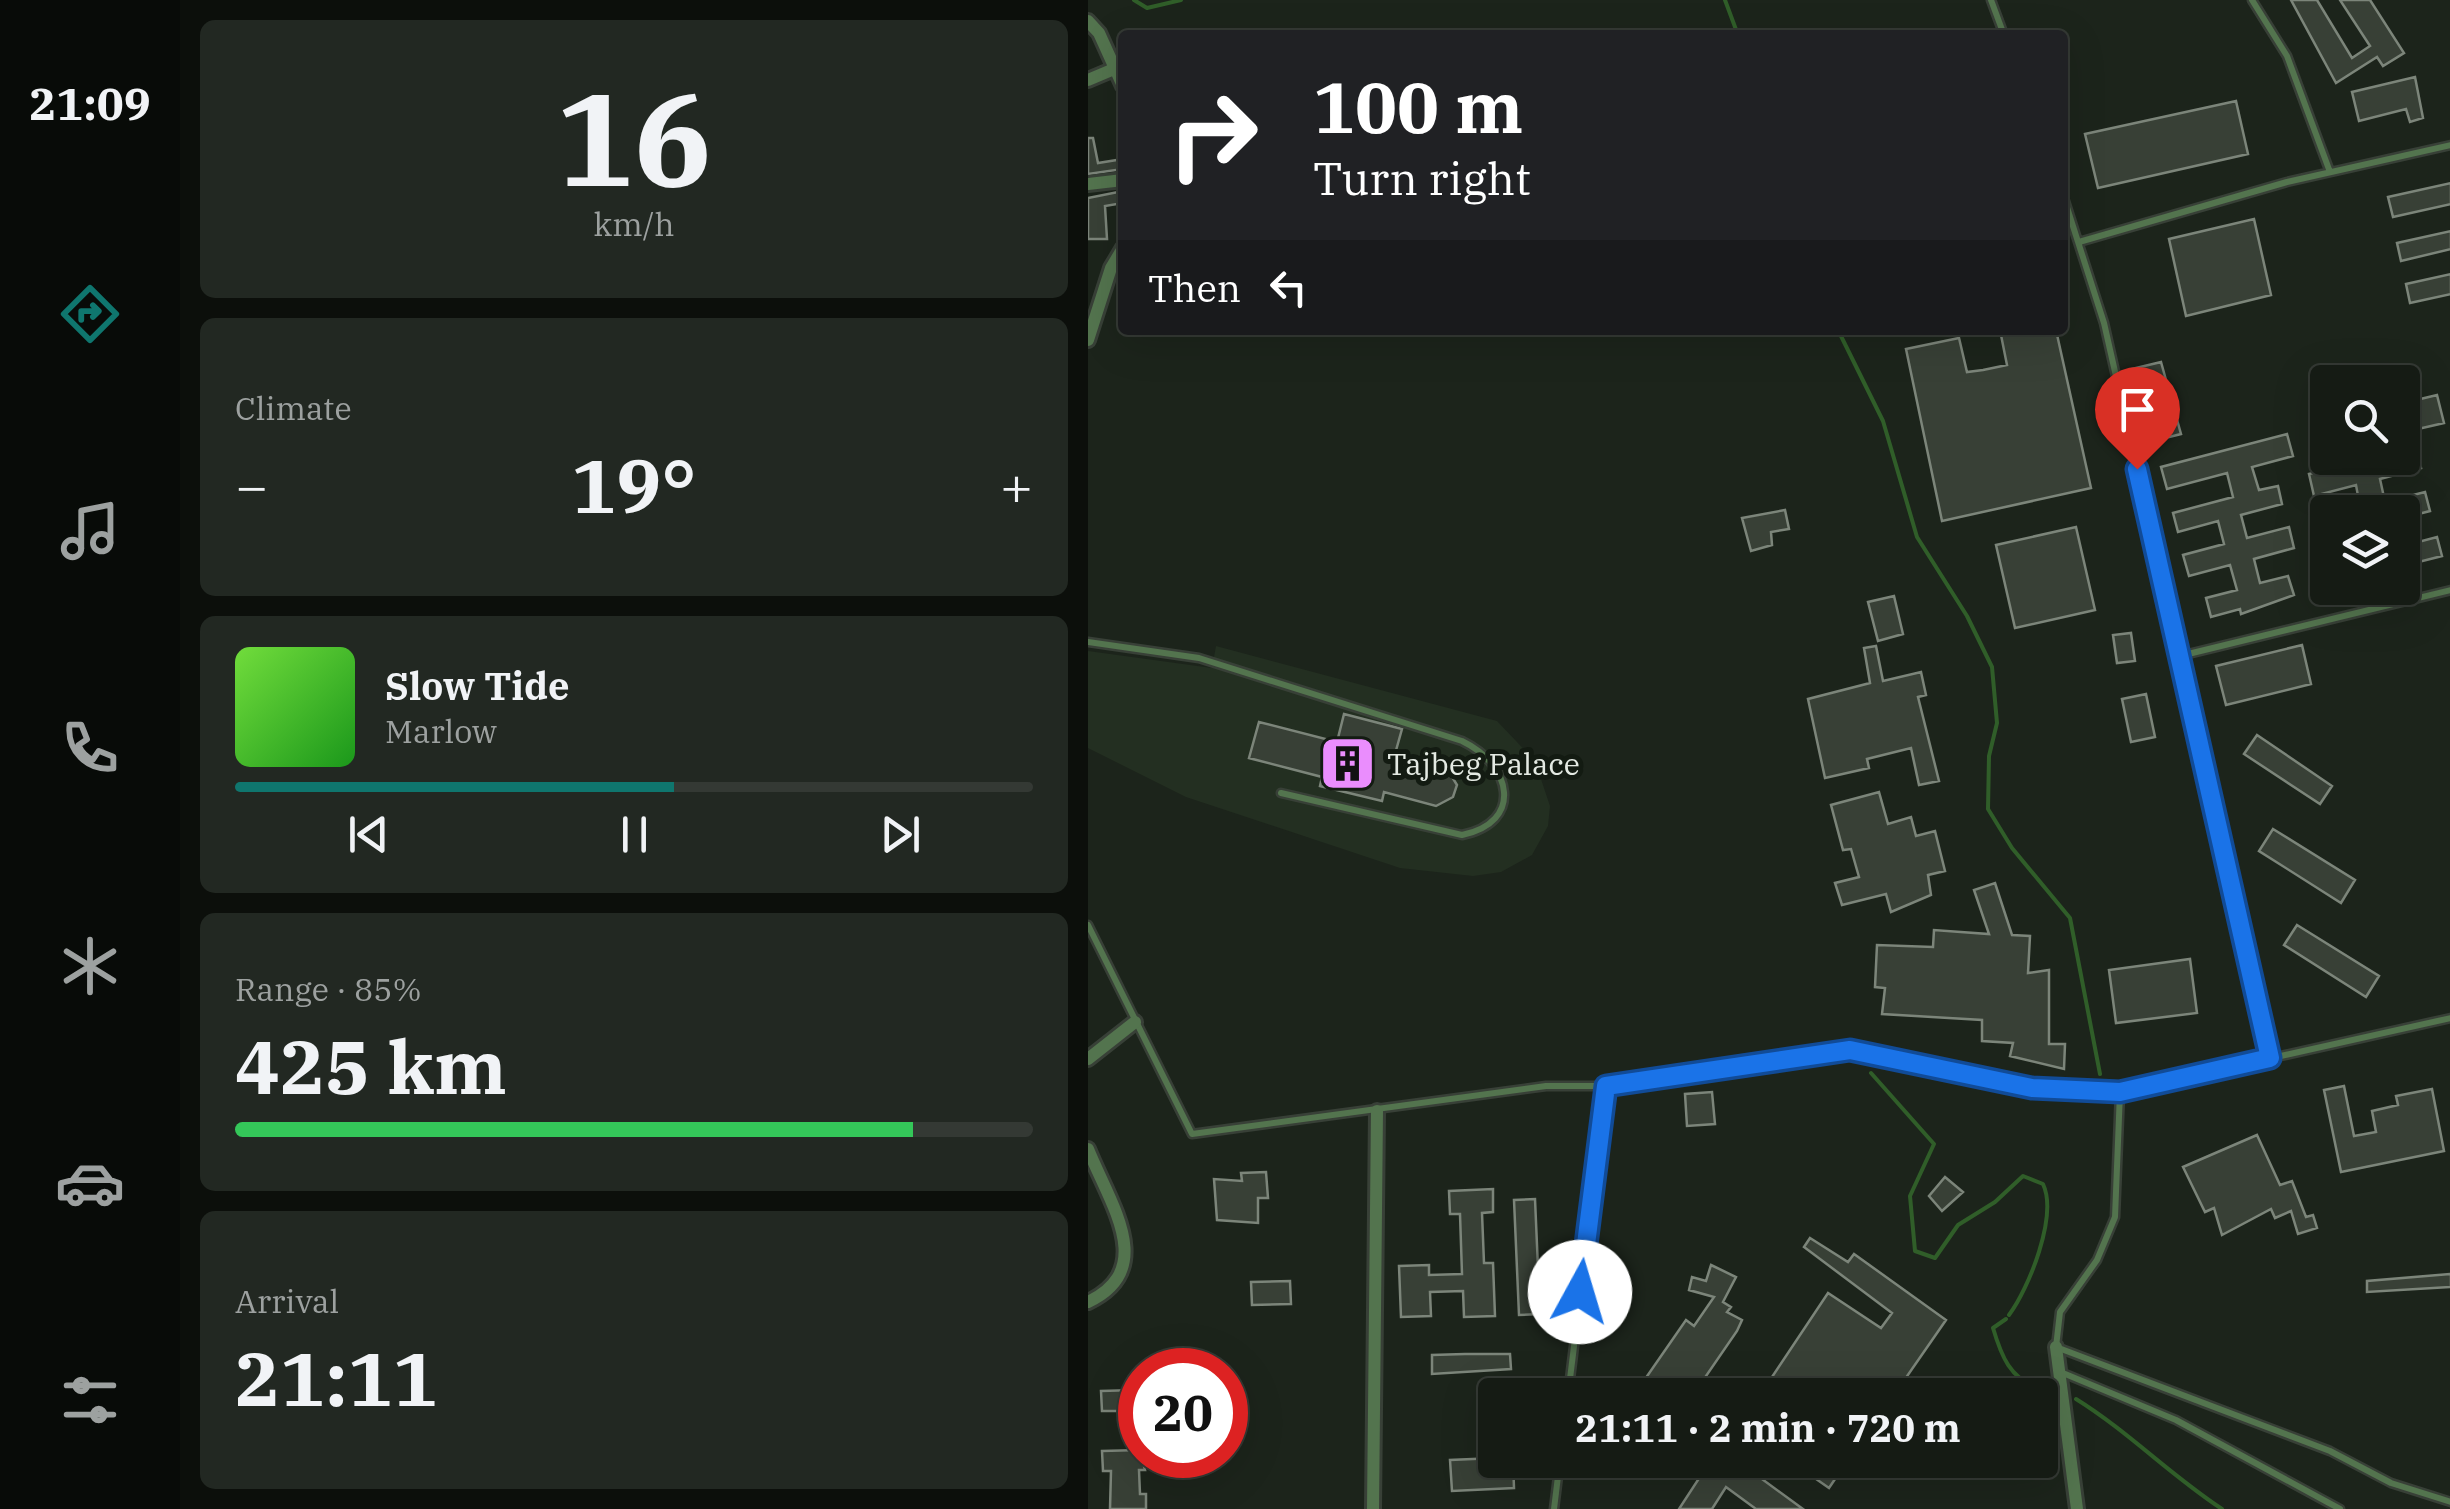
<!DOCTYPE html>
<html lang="en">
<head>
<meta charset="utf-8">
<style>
  body { margin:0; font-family:"IBM Plex Serif",serif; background:#222822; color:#f1f3f6; height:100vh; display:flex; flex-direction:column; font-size:38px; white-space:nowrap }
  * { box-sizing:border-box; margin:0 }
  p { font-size:32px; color:#9da1a0 }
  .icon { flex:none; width:55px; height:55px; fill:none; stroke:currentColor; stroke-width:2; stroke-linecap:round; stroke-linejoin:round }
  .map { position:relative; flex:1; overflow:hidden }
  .sheet { display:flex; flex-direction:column; gap:20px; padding:20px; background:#0c0f0b; width:908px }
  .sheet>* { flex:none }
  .hud { position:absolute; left:30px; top:30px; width:950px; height:305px; border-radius:10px; box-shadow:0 10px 40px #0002,0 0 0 2px #343934; background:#202124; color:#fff; overflow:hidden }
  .fabs { position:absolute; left:1222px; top:365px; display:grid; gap:20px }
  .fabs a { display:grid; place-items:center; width:110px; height:110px; border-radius:10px; background:#151b14; box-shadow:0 10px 40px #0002,0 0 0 2px #343934; font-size:50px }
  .speed { position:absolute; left:30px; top:1348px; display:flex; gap:20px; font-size:50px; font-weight:700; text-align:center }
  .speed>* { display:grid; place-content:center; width:130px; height:130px; border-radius:50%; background:#151b14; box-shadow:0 10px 40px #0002,0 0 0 2px #343934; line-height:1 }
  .speed .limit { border:15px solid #d22; background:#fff; color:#111 }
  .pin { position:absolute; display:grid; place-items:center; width:85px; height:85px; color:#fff; margin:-102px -42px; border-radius:50% 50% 50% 0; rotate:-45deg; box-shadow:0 0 10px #0007 }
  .pin .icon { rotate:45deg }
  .me { position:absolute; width:110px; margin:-55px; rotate:6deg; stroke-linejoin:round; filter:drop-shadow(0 0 8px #0008) }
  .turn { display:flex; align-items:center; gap:35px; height:210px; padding:0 30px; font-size:45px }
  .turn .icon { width:130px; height:130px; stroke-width:2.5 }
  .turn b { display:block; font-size:70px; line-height:85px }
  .then { display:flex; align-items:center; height:95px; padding:0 30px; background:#0003; gap:20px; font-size:38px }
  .big { font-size:75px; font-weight:700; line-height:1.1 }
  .sheet .tile { flex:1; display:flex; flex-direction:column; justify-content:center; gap:15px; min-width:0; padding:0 35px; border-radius:15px; background:#222822 }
  .sheet .dial { align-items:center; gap:0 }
  .dial b { font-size:130px; line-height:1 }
  .song { display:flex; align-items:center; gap:30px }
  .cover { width:120px; height:120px; border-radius:15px; background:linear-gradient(135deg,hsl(100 70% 55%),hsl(120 70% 35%)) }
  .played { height:10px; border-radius:5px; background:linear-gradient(90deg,#0f766e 55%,#343934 55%) }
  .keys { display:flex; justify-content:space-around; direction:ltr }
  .heat { display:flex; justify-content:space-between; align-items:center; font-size:55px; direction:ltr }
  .charge { height:15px; border-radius:8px; background:linear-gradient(90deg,#34c759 85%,#343934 0) }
  .trip { position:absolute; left:390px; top:1378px; width:580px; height:100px; border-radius:10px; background:#151b14; box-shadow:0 10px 40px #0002,0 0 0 2px #343934; font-weight:700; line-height:100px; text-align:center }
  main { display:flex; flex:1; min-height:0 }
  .dock { display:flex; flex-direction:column; width:180px; justify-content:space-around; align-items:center; background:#080b08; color:#9da1a0 }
  .dock .icon { width:70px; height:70px }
  .dock .current { color:#0f766e }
  .dock b { font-size:45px; color:#f1f3f6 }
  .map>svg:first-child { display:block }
  .built { fill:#232f21 }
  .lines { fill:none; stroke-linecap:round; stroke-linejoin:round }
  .stream { stroke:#305e29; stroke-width:4 }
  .building { fill:#384036; stroke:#7c857a; stroke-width:2.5 }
  .lane-casing { stroke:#384037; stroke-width:11 }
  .street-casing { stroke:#384037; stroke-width:18 }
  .lane { stroke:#53744e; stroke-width:6 }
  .street { stroke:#53744e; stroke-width:12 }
  .route-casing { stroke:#114b97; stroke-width:25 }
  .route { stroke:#1a73e8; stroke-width:18 }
  .labels { text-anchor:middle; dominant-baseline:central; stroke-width:10; stroke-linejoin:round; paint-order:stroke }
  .poi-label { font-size:30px; fill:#e4eae3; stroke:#131b12; text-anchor:start }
</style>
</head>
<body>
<main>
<nav class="dock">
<b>21:09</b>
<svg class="icon current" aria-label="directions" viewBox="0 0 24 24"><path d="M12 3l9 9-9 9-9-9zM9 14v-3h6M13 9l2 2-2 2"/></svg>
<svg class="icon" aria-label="music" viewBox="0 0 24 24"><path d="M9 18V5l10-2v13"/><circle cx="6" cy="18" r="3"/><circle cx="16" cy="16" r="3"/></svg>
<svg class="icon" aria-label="phone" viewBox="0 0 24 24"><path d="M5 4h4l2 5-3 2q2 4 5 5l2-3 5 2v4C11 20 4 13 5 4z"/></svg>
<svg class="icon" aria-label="climate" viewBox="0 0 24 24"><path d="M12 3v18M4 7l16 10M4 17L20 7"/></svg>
<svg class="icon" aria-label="car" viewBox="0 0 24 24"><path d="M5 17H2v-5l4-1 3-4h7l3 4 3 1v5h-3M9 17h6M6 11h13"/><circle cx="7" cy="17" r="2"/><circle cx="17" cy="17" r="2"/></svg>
<svg class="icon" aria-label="filters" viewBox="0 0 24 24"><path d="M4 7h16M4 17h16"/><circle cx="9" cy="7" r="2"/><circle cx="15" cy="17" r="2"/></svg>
</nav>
<section class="sheet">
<div class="tile dial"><b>16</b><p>km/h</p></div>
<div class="tile"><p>Climate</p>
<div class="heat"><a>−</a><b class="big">19°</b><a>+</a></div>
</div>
<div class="tile">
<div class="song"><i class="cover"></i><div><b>Slow Tide</b><p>Marlow</p></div></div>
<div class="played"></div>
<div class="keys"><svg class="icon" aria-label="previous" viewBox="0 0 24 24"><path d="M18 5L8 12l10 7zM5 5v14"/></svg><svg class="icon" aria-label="pause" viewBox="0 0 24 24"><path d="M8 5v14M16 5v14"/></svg><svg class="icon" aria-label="next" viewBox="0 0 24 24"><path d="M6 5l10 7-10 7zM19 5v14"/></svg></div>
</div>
<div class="tile"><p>Range · 85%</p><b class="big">425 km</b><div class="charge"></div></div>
<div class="tile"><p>Arrival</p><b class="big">21:11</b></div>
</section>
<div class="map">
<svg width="1363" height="1509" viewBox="0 0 1363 1509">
  <rect width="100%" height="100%" fill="#1c241b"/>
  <path class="built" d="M128 646 409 721 447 761 462 806 460 826 444 855 413 872 385 876 312 868 98 797 0 748V651L124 668Z"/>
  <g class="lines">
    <path class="stream" d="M46 0 59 8 93 0
      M637 0 650 35
      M750 330 795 421 829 537 879 616 904 667 909 723 901 756 900 809 924 848 982 918 1012 1074
      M783 1073 846 1144 822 1196 827 1251 847 1258 870 1225 907 1202 935 1176 955 1184C970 1216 941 1288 921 1315
      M918 1319 905 1328C913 1355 922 1380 952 1388
      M988 1399C1041 1432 1082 1475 1134 1509"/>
  </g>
  <path class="building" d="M1203 0H1229L1264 58 1282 46 1252 0H1282L1316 53 1295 66 1289 57 1248 83Z
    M1327 77 1335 118 1322 122 1318 109 1271 121 1264 92Z
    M1148 101 1160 154 1010 188 997 134Z
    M0 138H5L10 163 35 159V169L0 174Z
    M1363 183V204L1305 217 1300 197Z
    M35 191V203L17 206 19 239H0V198Z
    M1166 219 1183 295 1098 316 1081 239Z
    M1363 231V249L1313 261 1309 243Z
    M1363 274V294L1322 303 1318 284Z
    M912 330H968L1003 488 854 521 818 349 871 338 879 372 895 370 919 365Z
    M1073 362 1093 434 1065 441 1044 369Z
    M1349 395 1356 423 1330 429 1324 401Z
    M1199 434 1205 456 1164 467 1171 490 1190 486 1194 504 1153 515 1159 538 1201 527 1206 548 1166 559 1172 583 1200 576 1206 595 1153 614 1152 609 1123 617 1118 598 1149 590 1142 565 1101 576 1095 555 1136 544 1130 521 1090 532 1085 513 1145 497 1139 473 1079 489 1073 467Z
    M1328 447 1333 468 1292 479 1297 502 1337 492 1342 511 1315 518V512H1273L1268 485 1226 496 1221 474 1286 458H1315V450Z
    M697 510 701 529 683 532 684 545 663 551 654 518Z
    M988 527 1007 610 927 628 908 545Z
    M1349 537 1354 556 1315 566V546Z
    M806 596 815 634 790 641 780 602Z
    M1043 633 1047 661 1029 663 1025 635Z
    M1214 645 1223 684 1138 705 1128 666Z
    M788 646 795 681 833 672 838 695 830 697 851 781 831 785 823 748 779 759 781 768 737 778 720 699 782 683 776 648Z
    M1058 694 1067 737 1043 742 1034 699Z
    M256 714 314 729 307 754 358 767 369 785 365 797 348 806 296 792 294 801 232 786 234 777 161 758 171 722 249 742Z
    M1169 735 1244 786 1232 804 1156 754Z
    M791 792 800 824 823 817 828 836 847 831 857 871 840 875 843 895 803 912 798 894 754 905 747 883 771 877 763 849 755 850 743 805Z
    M1185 829 1267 880 1253 903 1171 851Z
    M907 883 924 935 942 936 940 973 961 970V1044H977L976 1069 922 1056 925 1043 894 1041V1020L794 1014 797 988 787 987 789 945 845 947 846 930 901 934 886 890Z
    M1209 925 1291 976 1278 997 1196 945Z
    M1102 959 1109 1013 1028 1023 1021 970Z
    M1256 1086 1266 1136 1288 1132 1284 1111 1310 1105 1308 1096 1344 1089 1356 1151 1253 1172 1236 1090Z
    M624 1092 627 1124 599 1126 597 1094Z
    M1169 1135 1192 1185 1204 1181 1218 1217 1225 1215 1229 1228 1210 1234 1203 1211 1187 1218 1183 1209 1134 1235 1126 1208 1117 1212 1095 1167Z
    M178 1172 180 1198H170V1223L129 1220 126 1179 154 1181 153 1173Z
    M857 1177 875 1192 854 1211 841 1196Z
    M405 1189V1212L394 1213 396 1263H405L407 1316 376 1317 375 1291 342 1292 343 1316 313 1317 311 1266 341 1265V1275L374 1274 372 1214H362L361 1191Z
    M447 1199 452 1314 431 1315 426 1200Z
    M722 1238 760 1262 766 1254 858 1320 806 1395H672L740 1293 793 1328 804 1313 716 1247Z
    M623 1265 648 1277 635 1302 643 1307 639 1312 654 1320 649 1331 605 1395H546L598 1320 606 1326 626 1297 601 1290 604 1277 618 1281Z
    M1363 1274V1287L1279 1292V1281Z
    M202 1281 203 1304 164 1305 163 1282Z
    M377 1354H422L423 1369 344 1374V1355Z
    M47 1390 48 1411H14L13 1391Z
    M52 1450 57 1470H51L52 1494H58V1509H22L23 1471H15L14 1451Z
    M408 1458 425 1460 426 1488 364 1491 362 1460Z
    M623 1460H648L715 1509H668L638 1487 624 1509H591Z
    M701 1460H760L741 1488Z"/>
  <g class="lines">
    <defs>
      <path id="lane" d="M903 0 916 35
        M1164 0 1199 56 1242 172
        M975 195 1016 323 1182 1058
        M991 242 1199 182 1363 145
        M0 642 111 658 374 741C424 765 436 822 374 835L193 793
        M1092 656 1363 590
        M0 925 104 1134 458 1086H518
        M1032 1092 1027 1217 1009 1260 972 1312 968 1347 1242 1451 1303 1483 1363 1502
        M970 1371 1088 1420 1252 1509
        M480 1395 518 1086 762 1049 945 1088 1032 1092 1363 1018
        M466 1509 472 1460"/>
      <path id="street" d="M0 21 11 33 35 86
        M0 80 26 69
        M0 184 35 180
        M0 340 23 268 35 248
        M0 1059 47 1022
        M0 1149C22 1204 70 1269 0 1302
        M968 1347 989 1509
        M285 1509 289 1111"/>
    </defs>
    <use href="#lane" class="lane-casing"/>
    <use href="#street" class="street-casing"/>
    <use href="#lane" class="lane"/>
    <use href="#street" class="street"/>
  </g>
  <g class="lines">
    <defs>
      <path id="route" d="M492 1292 518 1086 762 1050 944 1088 1032 1092 1182 1058 1049 469"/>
    </defs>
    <use href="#route" class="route-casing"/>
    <use href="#route" class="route"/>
  </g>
  <defs>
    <symbol id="building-square" viewBox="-11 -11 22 22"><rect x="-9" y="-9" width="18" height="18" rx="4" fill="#ea8dfd" stroke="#131b12"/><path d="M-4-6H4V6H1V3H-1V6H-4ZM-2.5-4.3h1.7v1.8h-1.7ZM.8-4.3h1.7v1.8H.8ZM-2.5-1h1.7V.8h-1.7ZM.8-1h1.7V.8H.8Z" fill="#111"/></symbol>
  </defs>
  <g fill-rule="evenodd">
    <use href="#building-square" x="228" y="732" width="63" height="63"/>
  </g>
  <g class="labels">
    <g class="poi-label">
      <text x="299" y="763">Tajbeg Palace</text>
    </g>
  </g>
</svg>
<div class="fabs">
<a><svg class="icon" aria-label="search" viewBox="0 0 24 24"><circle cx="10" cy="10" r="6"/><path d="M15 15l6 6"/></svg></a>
<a><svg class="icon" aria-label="layers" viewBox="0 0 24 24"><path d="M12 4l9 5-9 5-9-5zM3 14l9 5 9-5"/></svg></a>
</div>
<div class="speed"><div class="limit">20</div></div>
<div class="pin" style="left:1049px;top:469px;background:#d93025"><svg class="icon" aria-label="arrive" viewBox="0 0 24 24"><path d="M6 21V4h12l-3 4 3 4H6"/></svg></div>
<svg class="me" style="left:492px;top:1292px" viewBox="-20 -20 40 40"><circle r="19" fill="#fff"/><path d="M0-13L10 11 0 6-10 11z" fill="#1a73e8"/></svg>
<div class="trip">21:11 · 2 min · 720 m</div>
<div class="hud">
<div class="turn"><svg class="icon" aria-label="right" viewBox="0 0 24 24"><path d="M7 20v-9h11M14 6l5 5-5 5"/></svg><div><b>100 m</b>Turn right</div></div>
<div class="then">Then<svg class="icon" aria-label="left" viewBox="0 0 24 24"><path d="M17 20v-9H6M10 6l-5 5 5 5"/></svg></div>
</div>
</div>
</main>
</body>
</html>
